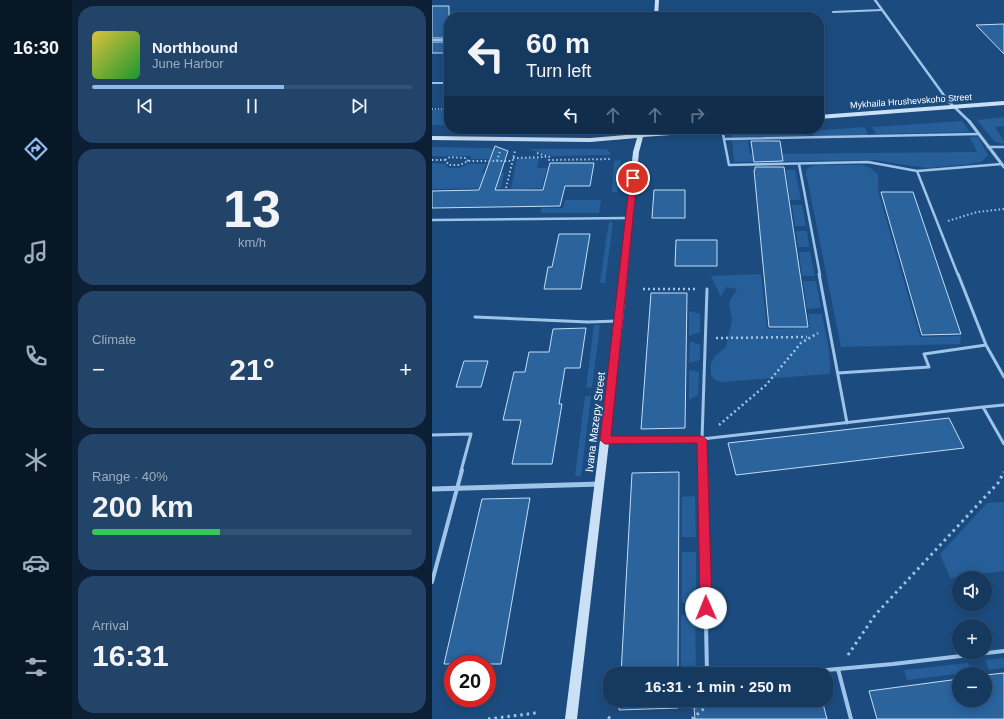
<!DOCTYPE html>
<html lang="en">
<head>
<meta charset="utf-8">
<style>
  body { margin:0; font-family:Helvetica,sans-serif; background:#224468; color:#f1f3f6; height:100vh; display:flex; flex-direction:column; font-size:15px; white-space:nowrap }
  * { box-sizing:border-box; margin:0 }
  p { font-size:13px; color:#9dacbd }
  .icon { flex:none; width:22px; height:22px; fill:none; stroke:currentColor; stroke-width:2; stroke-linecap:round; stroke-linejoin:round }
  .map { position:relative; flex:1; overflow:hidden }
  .sheet { display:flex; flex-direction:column; gap:6px; padding:6px; background:#0c1f34; width:360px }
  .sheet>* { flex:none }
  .top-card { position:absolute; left:12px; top:12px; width:380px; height:122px; border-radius:16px; box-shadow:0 2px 10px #0003,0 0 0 1px #345374; background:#15395f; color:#f1f3f6; overflow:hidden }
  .buttons { position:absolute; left:520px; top:571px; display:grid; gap:8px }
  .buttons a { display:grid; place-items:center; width:40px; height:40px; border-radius:50%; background:#15395f; box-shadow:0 2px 10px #0003,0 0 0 1px #345374; font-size:20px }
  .speed { position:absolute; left:12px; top:655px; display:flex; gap:8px; font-size:20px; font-weight:700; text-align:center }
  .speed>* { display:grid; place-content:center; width:52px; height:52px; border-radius:50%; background:#15395f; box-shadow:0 2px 10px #0003,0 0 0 1px #345374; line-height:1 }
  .speed .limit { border:6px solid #d22; background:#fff; color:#111 }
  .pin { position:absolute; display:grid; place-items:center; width:34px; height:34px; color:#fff; margin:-17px; border:2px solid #fff; border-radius:50%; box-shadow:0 1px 4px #0007 }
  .me { position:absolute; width:44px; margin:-22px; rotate:359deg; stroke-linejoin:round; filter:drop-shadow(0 0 3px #0008) }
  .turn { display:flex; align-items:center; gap:14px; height:84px; padding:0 16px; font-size:18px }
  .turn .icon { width:52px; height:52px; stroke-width:2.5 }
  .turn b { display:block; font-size:28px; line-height:34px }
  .lanes { display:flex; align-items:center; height:38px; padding:0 16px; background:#0003; justify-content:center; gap:20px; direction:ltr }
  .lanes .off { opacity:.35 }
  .big { font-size:30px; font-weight:700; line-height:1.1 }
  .sheet .widget { flex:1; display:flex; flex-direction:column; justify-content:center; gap:6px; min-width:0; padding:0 14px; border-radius:16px; background:#224468 }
  .sheet .dial { align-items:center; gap:0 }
  .dial b { font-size:52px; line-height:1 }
  .song { display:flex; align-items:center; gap:12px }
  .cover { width:48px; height:48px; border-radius:6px; background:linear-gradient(135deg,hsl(50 70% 55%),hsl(130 70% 35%)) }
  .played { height:4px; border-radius:2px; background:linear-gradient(90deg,#90b9f0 60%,#345374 60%) }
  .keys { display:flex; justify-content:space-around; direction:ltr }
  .heat { display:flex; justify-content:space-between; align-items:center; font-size:22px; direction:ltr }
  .charge { height:6px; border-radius:3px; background:linear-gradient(90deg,#34c759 40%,#345374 0) }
  .trip { position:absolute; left:171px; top:667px; width:230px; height:40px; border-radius:16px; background:#15395f; box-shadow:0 2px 10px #0003,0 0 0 1px #345374; font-weight:700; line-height:40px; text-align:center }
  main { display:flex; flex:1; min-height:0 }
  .menu { display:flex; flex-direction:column; width:72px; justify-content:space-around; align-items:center; background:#081726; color:#9dacbd }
  .menu .icon { width:28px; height:28px }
  .menu .current { color:#90b9f0 }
  .menu b { font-size:18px; color:#f1f3f6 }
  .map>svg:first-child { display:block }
  .green { fill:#255e98 }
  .building { fill:#2b639d; stroke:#c3ddf7 }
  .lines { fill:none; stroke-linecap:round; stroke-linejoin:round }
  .path-far3 { stroke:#9fc4e9; stroke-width:1.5; stroke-dasharray:1 2; stroke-linecap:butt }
  .path-far2 { stroke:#9fc4e9; stroke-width:2; stroke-dasharray:1.5 2.5; stroke-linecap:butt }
  .path-far1 { stroke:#9fc4e9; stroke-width:2.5; stroke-dasharray:2 3; stroke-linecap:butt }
  .path { stroke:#9fc4e9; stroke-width:3; stroke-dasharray:2.5 4; stroke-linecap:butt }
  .lane-far3 { stroke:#9fc4e9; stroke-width:2 }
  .lane-far2 { stroke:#9fc4e9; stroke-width:2.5 }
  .lane-far1 { stroke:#9fc4e9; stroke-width:3 }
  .lane { stroke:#9fc4e9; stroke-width:4 }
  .street-far2 { stroke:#9fc4e9; stroke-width:2.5 }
  .street-far1 { stroke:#9fc4e9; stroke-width:3 }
  .street { stroke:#9fc4e9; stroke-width:5 }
  .secondary { fill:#cae0f7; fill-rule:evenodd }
  .route { fill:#e11d48; stroke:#92132f }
  .labels { text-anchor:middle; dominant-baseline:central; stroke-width:4; stroke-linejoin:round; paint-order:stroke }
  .far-street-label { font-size:9px; fill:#fff; stroke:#1c4c7f }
  .street-label { font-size:11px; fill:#fff; stroke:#1c4c7f }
</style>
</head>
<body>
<main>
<nav class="menu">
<b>16:30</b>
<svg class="icon current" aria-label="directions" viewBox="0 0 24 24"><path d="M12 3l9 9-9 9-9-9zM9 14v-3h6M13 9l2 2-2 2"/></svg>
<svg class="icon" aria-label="music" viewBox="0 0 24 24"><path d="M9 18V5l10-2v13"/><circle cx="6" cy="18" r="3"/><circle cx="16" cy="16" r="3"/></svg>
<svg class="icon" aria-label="phone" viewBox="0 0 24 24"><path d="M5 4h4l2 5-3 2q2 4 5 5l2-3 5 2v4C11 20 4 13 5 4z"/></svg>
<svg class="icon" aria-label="climate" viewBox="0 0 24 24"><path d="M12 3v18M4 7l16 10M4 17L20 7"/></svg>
<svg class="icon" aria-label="car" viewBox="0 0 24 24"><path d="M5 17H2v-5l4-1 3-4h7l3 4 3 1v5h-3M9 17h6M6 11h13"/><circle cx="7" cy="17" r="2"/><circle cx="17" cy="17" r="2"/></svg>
<svg class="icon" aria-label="filters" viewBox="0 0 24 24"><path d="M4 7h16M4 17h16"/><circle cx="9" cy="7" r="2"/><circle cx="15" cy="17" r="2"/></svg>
</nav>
<section class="sheet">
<div class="widget">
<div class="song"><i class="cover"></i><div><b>Northbound</b><p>June Harbor</p></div></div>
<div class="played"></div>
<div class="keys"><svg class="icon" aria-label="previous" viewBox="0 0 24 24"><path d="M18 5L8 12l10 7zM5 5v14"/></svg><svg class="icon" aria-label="pause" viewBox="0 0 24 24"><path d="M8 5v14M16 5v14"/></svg><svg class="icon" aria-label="next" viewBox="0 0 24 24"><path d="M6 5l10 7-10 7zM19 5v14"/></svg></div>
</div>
<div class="widget dial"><b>13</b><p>km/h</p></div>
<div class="widget"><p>Climate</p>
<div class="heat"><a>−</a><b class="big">21°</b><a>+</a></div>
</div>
<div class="widget"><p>Range · 40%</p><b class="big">200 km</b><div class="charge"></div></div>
<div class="widget"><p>Arrival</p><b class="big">16:31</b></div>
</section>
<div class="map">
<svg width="572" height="719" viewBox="0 0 572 719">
  <rect width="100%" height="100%" fill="#1c4c7f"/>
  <path class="green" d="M0 110H17V125H0Z
    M572 117V126L563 127 572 141V144L563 142 545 120Z
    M530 121 538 132 444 134 440 127Z
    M433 127 436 135 381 136 379 131Z
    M372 131 375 136 301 137 300 135Z
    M538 137H546L556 155 549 162 538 164 494 168 442 160 302 162 300 140H316L318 154 545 152Z
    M0 147 57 148 66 150 63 157 57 159H39V156H0Z
    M96 149H174L179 153 177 155 120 156Z
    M85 158H107L105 168H115L110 188 79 189Z
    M189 160 185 192H180L182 161Z
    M0 163 13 164 16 168H28L36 164H54L50 173H72L69 188 0 189Z
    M387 165H430L437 167 446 174V191L488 337 529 336 528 344 409 347 374 173 375 169 380 166Z
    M354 170H363L369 200H358Z
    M133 200H169L167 213H112L108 212 110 208H131Z
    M360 205H370L374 226H363Z
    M177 221 181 223 173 283H168Z
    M364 231H375L377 247H366Z
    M367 252H378L383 276H370Z
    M329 274 335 329 378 328 376 314H390C392 326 402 366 397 374L290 382 283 380 279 375V363L283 356 294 347 300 320 297 302 305 289 294 287 289 297 279 276Z
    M371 281H384L389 308 375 309Z
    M257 311 268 314V332L257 336Z
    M162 325H168L160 387 154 388Z
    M258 341 268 345V360L257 363Z
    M257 370 267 372 266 395 257 400Z
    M153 396H159L149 476H143Z
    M263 496 264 537H250V497Z
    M572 502V571L518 578 508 554 555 503Z
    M250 552H264V603H250Z
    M263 614 264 670 249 671V615Z
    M572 658V668L557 670 553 660Z
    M536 663 540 672 475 680 472 670Z"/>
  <path class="building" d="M0 6H17V38H0Z
    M572 24V54L544 25Z
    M0 42H17V53H0Z
    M319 141H348L351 161 322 162Z
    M63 146 76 151 63 190H111L118 163H162L158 186H133L128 206 0 208V191L47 190Z
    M323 167H352L376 327H337L322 170H323Z
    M222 190H253V218H220Z
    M449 192H481L529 334 490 335Z
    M127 234H158L149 289H112L116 267H120Z
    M244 240H285V266H243Z
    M219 293H255L253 428 209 429Z
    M154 328 148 368H133L127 404H130L120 464H80L89 420H71L82 372H93L97 352H117L121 329Z
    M32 361H56L49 387H24Z
    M517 418 532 448 304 475 296 443Z
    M247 472 246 674H189L200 473Z
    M98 498 69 664H12L50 499Z
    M572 673V719H445L437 691 527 679V700H553V675Z
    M187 700H246V708L187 710Z
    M332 700H390L395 719H263L262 708Z"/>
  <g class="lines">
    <path class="path-far3" d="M0 109H17"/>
    <path class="path-far2" d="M105 153 118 157 117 160 180 159
      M81 158 114 157
      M0 160H13L17 165H28L36 161H80
      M13 160 18 157 34 158 36 161
      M65 161 68 151
      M74 188 83 151
      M516 221 545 212 572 209"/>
    <path class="path-far1" d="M211 289H264
      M284 338 375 337
      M287 425 334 385 369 343 386 333"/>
    <path class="path" d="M416 655 443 615 566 483 572 472
      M176 717 179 719
      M56 719 104 713
      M260 719 276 705V700"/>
    <path class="lane-far3" d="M401 12 450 10
      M0 40H17
      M0 83H17"/>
    <path class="lane-far2" d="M290 129 297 165 436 162 485 171 570 164
      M292 139 547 134
      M556 147H572
      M367 164 388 275
      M485 171 526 275
      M0 220 196 218"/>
    <path class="lane-far1" d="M387 274 415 423
      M526 274 554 345 572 377
      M43 317 156 322 185 321
      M406 373 497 367 492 354 554 345
      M551 407 572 405
      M0 435 39 434 29 471
      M173 440 270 439 551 407 572 444
      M271 471 270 439 275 289"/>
    <path class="lane" d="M271 470 275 674
      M0 582 30 470
      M406 669 419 719
      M350 674 461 664 572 651"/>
    <path class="street-far2" d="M443 0 516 101 538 122"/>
    <path class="street-far1" d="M537 121 572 167"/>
    <path class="street" d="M0 489 168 484"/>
    <path class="secondary" d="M223 0H227L226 17H222Z
      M572 101V105L387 119V115Z
      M208 129H214L212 134 273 129H297L294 131 211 137 207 152 191 321 145 719H133L183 321 201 152 205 138 158 142 0 140V136L158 138 206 134Z"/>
  </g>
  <path class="route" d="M201 176 205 178 179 436H270L275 440 280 608 278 612 274 613 269 612 268 608 265 443 173 444 168 440 198 178Z"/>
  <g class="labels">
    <g class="far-street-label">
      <text transform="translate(479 101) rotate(-4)">Mykhaila Hrushevskoho Street</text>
    </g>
    <g class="street-label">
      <text transform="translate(163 422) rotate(-83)">Ivana Mazepy Street</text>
    </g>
  </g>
</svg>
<div class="buttons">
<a><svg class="icon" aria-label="sound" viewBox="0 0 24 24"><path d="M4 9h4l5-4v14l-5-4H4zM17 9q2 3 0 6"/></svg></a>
<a>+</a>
<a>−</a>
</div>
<div class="speed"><div class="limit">20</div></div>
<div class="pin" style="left:201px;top:178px;background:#d93025"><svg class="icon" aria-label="arrive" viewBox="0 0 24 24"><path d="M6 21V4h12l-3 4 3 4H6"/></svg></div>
<svg class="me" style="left:274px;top:608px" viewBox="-20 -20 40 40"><circle r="19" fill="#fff"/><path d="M0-13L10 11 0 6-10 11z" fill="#e11d48"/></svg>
<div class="trip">16:31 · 1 min · 250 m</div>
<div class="top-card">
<div class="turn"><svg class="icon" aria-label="left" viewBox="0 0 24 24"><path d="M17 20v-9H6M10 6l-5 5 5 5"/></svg><div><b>60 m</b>Turn left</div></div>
<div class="lanes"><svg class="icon" aria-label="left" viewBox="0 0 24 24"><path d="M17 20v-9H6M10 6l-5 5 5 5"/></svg><svg class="icon off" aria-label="ahead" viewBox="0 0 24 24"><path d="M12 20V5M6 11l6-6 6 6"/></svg><svg class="icon off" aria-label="ahead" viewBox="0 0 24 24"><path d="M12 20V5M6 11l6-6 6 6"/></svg><svg class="icon off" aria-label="right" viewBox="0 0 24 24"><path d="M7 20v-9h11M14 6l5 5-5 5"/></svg></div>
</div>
</div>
</main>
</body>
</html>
